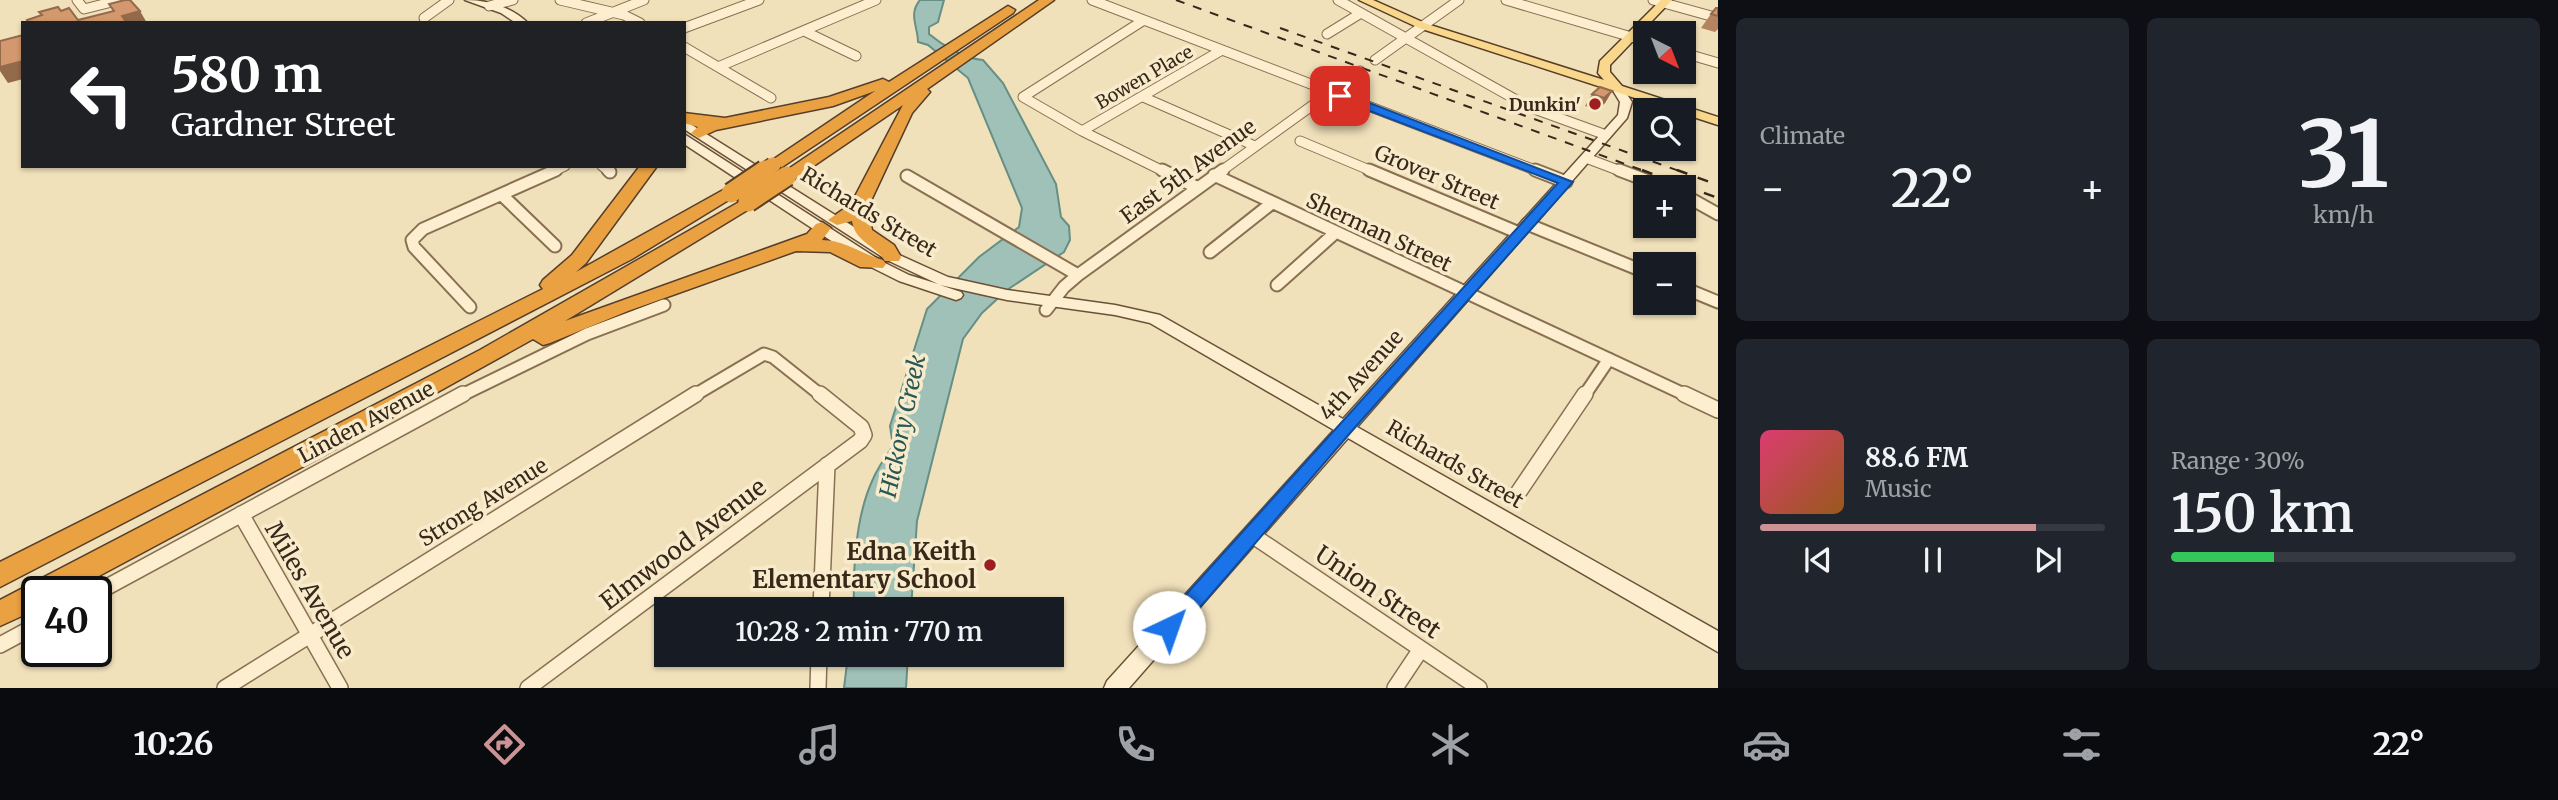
<!DOCTYPE html>
<html lang="en">
<head>
<meta charset="utf-8">
<style>
  body { margin:0; font-family:Merriweather,serif; background:#20242c; color:#f1f3f6; height:100vh; display:flex; flex-direction:column; font-size:26px; white-space:nowrap }
  * { box-sizing:border-box; margin:0 }
  p { font-size:23px; color:#9ea1a6 }
  .icon { flex:none; width:38px; height:38px; fill:none; stroke:currentColor; stroke-width:2; stroke-linecap:round; stroke-linejoin:round }
  .map { position:relative; flex:1; overflow:hidden }
  .details { display:flex; flex-direction:column; gap:18px; padding:18px; background:#0d0f14; width:840px }
  .details>* { flex:none }
  .guide { position:absolute; left:21px; top:21px; width:665px; height:147px; border-radius:0px; box-shadow:0 2px 5px #0004; background:#202124; color:#fff; overflow:hidden }
  .needle { width:46px; rotate:138deg }
  .tools { position:absolute; left:1633px; top:21px; display:grid; gap:14px }
  .tools a { display:grid; place-items:center; width:63px; height:63px; border-radius:0px; background:#171b24; box-shadow:0 2px 5px #0004; font-size:35px }
  .speed { position:absolute; left:21px; top:576px; display:flex; gap:14px; font-size:35px; font-weight:700; text-align:center }
  .speed>* { display:grid; place-content:center; width:91px; height:91px; border-radius:50%; background:#171b24; box-shadow:0 2px 5px #0004; line-height:1 }
  .speed .limit { border:4px solid #111; border-radius:10px; background:#fff; color:#111 }
  .pin { position:absolute; display:grid; place-items:center; width:60px; height:60px; color:#fff; margin:-30px; border-radius:14px; box-shadow:0 4px 10px #0006 }
  .me { position:absolute; width:77px; margin:-38px; rotate:42deg; stroke-linejoin:round; filter:drop-shadow(0 0 5px #0008) }
  .turn { display:flex; align-items:center; gap:24px; height:147px; padding:0 35px; font-size:32px }
  .turn .icon { width:91px; height:91px; stroke-width:2.5 }
  .turn b { display:block; font-size:49px; line-height:60px }
  .big { font-size:52px; font-weight:600; line-height:1.1 }
  .details .widget { flex:1; display:flex; flex-direction:column; justify-content:center; gap:10px; min-width:0; padding:0 24px; border-radius:10px; background:#20242c }
  .details .dial { align-items:center; gap:0 }
  .dial b { font-size:91px; line-height:1 }
  .song { display:flex; align-items:center; gap:21px }
  .cover { width:84px; height:84px; border-radius:10px; background:linear-gradient(135deg,hsl(340 70% 55%),hsl(30 70% 35%)) }
  .played { height:7px; border-radius:4px; background:linear-gradient(90deg,#cb9395 80%,#363941 80%) }
  .keys { display:flex; justify-content:space-around; direction:ltr }
  .heat { display:flex; justify-content:space-between; align-items:center; font-size:38px; direction:ltr }
  .charge { height:10px; border-radius:5px; background:linear-gradient(90deg,#34c759 30%,#363941 0) }
  .details .tiles { flex:1; display:grid; gap:18px; grid-template-columns:repeat(2,1fr) }
  .trip { position:absolute; left:654px; top:597px; width:410px; height:70px; border-radius:0px; background:#171b24; box-shadow:0 2px 5px #0004; font-weight:600; line-height:70px; text-align:center }
  .menu { display:flex; height:112px; justify-content:space-around; align-items:center; background:#090b0e; color:#9ea1a6 }
  .menu .icon { width:49px; height:49px }
  .menu .on { color:#cb9395 }
  .menu b { font-size:32px; color:#f1f3f6 }
  main { display:flex; flex:1; min-height:0 }
  .map>svg:first-child { display:block }
  .water { fill:#9fc1b8; stroke:#668f85; stroke-width:2 }
  .lines { fill:none; stroke-linecap:round; stroke-linejoin:round }
  .street-far2-casing { stroke:#897053; stroke-width:11 }
  .street-far1-casing { stroke:#897053; stroke-width:15 }
  .street-casing { stroke:#897053; stroke-width:18 }
  .secondary-casing { stroke:#6b5137; stroke-width:3 }
  .primary-casing { stroke:#563e29; stroke-width:3 }
  .highway-casing { stroke:#563e29; stroke-width:3 }
  .street-far2 { stroke:#fceece; stroke-width:9 }
  .street-far1 { stroke:#fceece; stroke-width:11 }
  .street { stroke:#fceece; stroke-width:15 }
  .secondary { fill:#fceece; fill-rule:evenodd }
  .primary { fill:#f9d88e; fill-rule:evenodd }
  .highway { fill:#eaa142; fill-rule:evenodd }
  .rail-far1 { stroke:#37281a; stroke-width:2; stroke-dasharray:9 9; stroke-linecap:butt }
  .rail { stroke:#37281a; stroke-width:2.5; stroke-dasharray:11 11; stroke-linecap:butt }
  .highway-bridge-far1-casing { stroke:#563e29; stroke-width:18; stroke-linecap:butt }
  .highway-bridge-casing { stroke:#563e29; stroke-width:23; stroke-linecap:butt }
  .highway-bridge-far1 { stroke:#eaa142; stroke-width:15 }
  .highway-bridge { stroke:#eaa142; stroke-width:19 }
  .wall { fill:#b5835e }
  .shaded-wall { fill:#946a4c }
  .building { fill:#d3986d; stroke:#946a4c; stroke-width:2 }
  .route { fill:#1a73e8; stroke:#114b97; stroke-width:2 }
  .poi-dot { fill:#9d1e1f; stroke:#f8ebcb; stroke-width:2.5 }
  .labels { text-anchor:middle; dominant-baseline:central; stroke-width:7; stroke-linejoin:round; paint-order:stroke }
  .far-street-label { font-size:18px; fill:#37281a; stroke:#f8ebcb }
  .far-poi-label { font-size:18px; font-weight:bold; fill:#37281a; stroke:#f8ebcb; text-anchor:end }
  .street-label { font-size:21px; fill:#37281a; stroke:#f8ebcb }
  .water-label { font-size:23px; font-style:italic; fill:#275855; stroke:#f8ebcb }
  .near-street-label { font-size:24px; fill:#37281a; stroke:#f8ebcb }
  .near-poi-label { font-size:24px; font-weight:bold; fill:#37281a; stroke:#f8ebcb; text-anchor:end }
</style>
</head>
<body>
<main>
<div class="map">
<svg width="1718" height="688" viewBox="0 0 1718 688">
  <rect width="100%" height="100%" fill="#f1e1bb"/>
  <path class="water" d="M920 0H944L938 22 929 27V34C942 45 965 59 983 60L1003 83 1056 184 1061 217 1069 226 1070 240 1064 252 1007 290 982 313 963 339 917 521 911 609H854C853 569 856 515 873 479 878 467 886 456 893 446L890 426 927 309 979 257 1019 227 1022 208 968 78 928 45 918 42C918 27 908 14 920 0Z
    M848 655H908L906 688H844Z"/>
  <g class="lines">
    <defs>
      <path id="street-far2" d="M77 0 84 9 120 0
        M560 0 624 15 640 23
        M1092 0 1540 172
        M1338 0 1529 107 1606 135
        M1506 0 1645 41
        M1653 0 1718 18
        M489 6 513 0
        M424 18 449 0
        M1144 20 1023 97 1082 131 1165 172
        M586 23 644 0
        M684 28 759 0
        M804 31 856 56
        M1327 34 1361 13
        M684 47 771 98
        M1684 53 1718 63
        M1375 60 1459 0
        M718 67 876 0
        M1143 97 1255 146
        M1082 131 1222 50
        M1300 141 1374 172
        M1586 158 1623 172
        M602 166 610 172
        M552 172 565 166
        M1220 172 1360 71"/>
      <path id="street-far1" d="M608 170 610 172
        M1162 170 1196 187
        M1369 170 1519 233
        M1535 170 1566 182
        M1619 170 1664 187
        M1214 175 1688 396
        M907 176 1078 275
        M502 195 555 246
        M1684 195 1718 214
        M1527 224 1645 272
        M1210 252 1272 203
        M1277 285 1335 233
        M1684 288 1718 302
        M470 307 414 247 412 240 423 229 556 170
        M1046 310 1064 287 1078 275 1223 170
        M460 396 587 334 664 305
        M693 396 764 354 773 357 822 396
        M1584 396 1609 359"/>
      <path id="street" d="M1684 394 1718 410
        M1518 493 1585 394
        M241 514 340 688
        M1252 535 1479 688
        M96 593 463 394
        M821 609 827 465
        M0 645 37 625
        M225 688 696 394
        M528 688 860 441 864 435 861 427 820 394
        M818 688 819 654
        M1395 688 1421 649"/>
      <path id="secondary" d="M465 0C488 0 511 7 528 23H516L501 13Z
        M1618 86 1622 87 1632 102 1627 118 1357 427 1718 631V652L1348 438 1129 688H1104L1107 681 1334 430 1150 323 1115 315 1007 300 940 285 961 292 963 295 961 298 956 300 899 281 871 267 684 144V134L881 261 909 275 938 284 887 260 684 129V120L897 254 948 277 1007 290 1115 305 1160 315 1343 419 1618 115 1620 102 1612 89Z"/>
      <path id="primary" d="M1359 0H1373L1427 24 1604 80 1598 73 1600 61 1661 0H1672L1610 65V72L1622 86 1718 117V125L1684 114V110H1672L1419 28Z"/>
      <path id="highway" d="M1039 0H1054L927 89 930 92 912 113 868 207 872 230 894 245 901 257 899 261H885C875 245 855 242 852 221L837 225 828 220 851 204 903 105 793 180 787 181 778 176Z
        M1008 6 1015 10 1013 13 779 169 773 170 765 165 875 91 833 106 716 130 699 138 691 133 698 127 684 123V113L725 118 829 97 883 79 889 82Z
        M640 166H657L586 263 576 272 725 189 731 188 740 193 632 259 0 587V562L543 289 540 285 543 280 572 255Z
        M748 197 754 198 757 202 754 206 565 321 807 234 816 224 822 222 831 228 822 240C844 240 862 254 883 260L886 264 883 268 860 267 830 252 796 251 628 311 550 343 543 345 533 339 319 458 69 592H37V609L0 626V600L480 350Z"/>
    </defs>
    <use href="#street-far2" class="street-far2-casing"/>
    <use href="#street-far1" class="street-far1-casing"/>
    <use href="#street" class="street-casing"/>
    <use href="#secondary" class="secondary-casing"/>
    <use href="#primary" class="primary-casing"/>
    <use href="#highway" class="highway-casing"/>
    <use href="#street-far2" class="street-far2"/>
    <use href="#street-far1" class="street-far1"/>
    <use href="#street" class="street"/>
    <use href="#secondary" class="secondary"/>
    <use href="#primary" class="primary"/>
    <use href="#highway" class="highway"/>
    <path class="rail-far1" d="M1176 0 1647 172
      M1280 28 1682 172"/>
    <path class="rail" d="M1642 170 1718 198
      M1677 170 1718 185"/>
    <defs>
      <path id="highway-bridge-far1" d="M763 172 773 165"/>
      <path id="highway-bridge" d="M731 193 765 170
        M748 202 787 176"/>
    </defs>
    <use href="#highway-bridge-far1" class="highway-bridge-far1-casing"/>
    <use href="#highway-bridge" class="highway-bridge-casing"/>
    <use href="#highway-bridge-far1" class="highway-bridge-far1"/>
    <use href="#highway-bridge" class="highway-bridge"/>
  </g>
  <path class="wall" d="M1718 8V29L1715 32 1701 28 1711 14Z
    M1612 91 1605 103 1597 110 1585 106 1592 94Z"/>
  <path class="shaded-wall" d="M140 11 147 23H125L122 16Z
    M23 61V79L8 83 0 71V67Z
    M1612 91 1605 103 1597 110 1604 98Z"/>
  <path class="building" d="M125 0H130L140 11 122 16 127 23H29L27 20 42 15 39 12 58 7 61 11 69 8 78 20 114 11 109 4Z
    M1716 8H1718V16L1711 14Z
    M23 35V61L0 67V41Z
    M1600 87 1612 91 1604 98 1592 94Z"/>
  <path class="route" d="M1336 93H1344L1573 182 1351 432 1177 634 1169 637 1162 634 1159 627 1162 621 1558 183 1336 98Z"/>
  <g class="poi-dot">
    <circle cx="1595" cy="104" r="7"/>
    <circle cx="990" cy="565" r="7"/>
  </g>
  <g class="labels">
    <g class="far-street-label">
      <text transform="translate(1144 77) rotate(-30)">Bowen Place</text>
    </g>
    <g class="far-poi-label">
      <text x="1581" y="104">Dunkin'</text>
    </g>
    <g class="street-label">
      <text transform="translate(1188 171) rotate(-36)">East 5th Avenue</text>
      <text transform="translate(1437 177) rotate(23)">Grover Street</text>
      <text transform="translate(869 212) rotate(31)">Richards Street</text>
      <text transform="translate(1379 232) rotate(25)">Sherman Street</text>
      <text transform="translate(1361 375) rotate(-48)">4th Avenue</text>
      <text transform="translate(366 422) rotate(-28)">Linden Avenue</text>
      <text transform="translate(1455 464) rotate(30)">Richards Street</text>
      <text transform="translate(483 502) rotate(-32)">Strong Avenue</text>
    </g>
    <g class="water-label">
      <text transform="translate(902 426) rotate(-78)">Hickory Creek</text>
    </g>
    <g class="near-street-label">
      <text transform="translate(683 544) rotate(-37)">Elmwood Avenue</text>
      <text transform="translate(310 590) rotate(60)">Miles Avenue</text>
      <text transform="translate(1378 592) rotate(34)">Union Street</text>
    </g>
    <g class="near-poi-label">
      <text x="976" y="551">Edna Keith<tspan x="976" dy="28">Elementary School</tspan></text>
    </g>
  </g>
</svg>
<div class="tools">
<a><svg class="needle" viewBox="-14 -14 28 28"><path d="M0-13l5 13h-10z" fill="#e53935"/><path d="M0 13l5-13h-10z" fill="#9ea1a6"/></svg></a>
<a><svg class="icon" aria-label="search" viewBox="0 0 24 24"><circle cx="10" cy="10" r="6"/><path d="M15 15l6 6"/></svg></a>
<a>+</a>
<a>−</a>
</div>
<div class="speed"><div class="limit">40</div></div>
<div class="pin" style="left:1340px;top:96px;background:#d93025"><svg class="icon" aria-label="arrive" viewBox="0 0 24 24"><path d="M6 21V4h12l-3 4 3 4H6"/></svg></div>
<svg class="me" style="left:1169px;top:627px" viewBox="-20 -20 40 40"><circle r="19" fill="#fff"/><path d="M0-13L10 11 0 6-10 11z" fill="#1a73e8"/></svg>
<div class="trip">10:28 · 2 min · 770 m</div>
<div class="guide">
<div class="turn"><svg class="icon" aria-label="left" viewBox="0 0 24 24"><path d="M17 20v-9H6M10 6l-5 5 5 5"/></svg><div><b>580 m</b>Gardner Street</div></div>
</div>
</div>
<section class="details">
<div class="tiles">
<div class="widget"><p>Climate</p>
<div class="heat"><a>−</a><b class="big">22°</b><a>+</a></div>
</div>
<div class="widget dial"><b>31</b><p>km/h</p></div>
<div class="widget">
<div class="song"><i class="cover"></i><div><b>88.6 FM</b><p>Music</p></div></div>
<div class="played"></div>
<div class="keys"><svg class="icon" aria-label="previous" viewBox="0 0 24 24"><path d="M18 5L8 12l10 7zM5 5v14"/></svg><svg class="icon" aria-label="pause" viewBox="0 0 24 24"><path d="M8 5v14M16 5v14"/></svg><svg class="icon" aria-label="next" viewBox="0 0 24 24"><path d="M6 5l10 7-10 7zM19 5v14"/></svg></div>
</div>
<div class="widget"><p>Range · 30%</p><b class="big">150 km</b><div class="charge"></div></div>
</div>
</section>
</main>
<nav class="menu">
<b>10:26</b>
<svg class="icon on" aria-label="directions" viewBox="0 0 24 24"><path d="M12 3l9 9-9 9-9-9zM9 14v-3h6M13 9l2 2-2 2"/></svg>
<svg class="icon" aria-label="music" viewBox="0 0 24 24"><path d="M9 18V5l10-2v13"/><circle cx="6" cy="18" r="3"/><circle cx="16" cy="16" r="3"/></svg>
<svg class="icon" aria-label="phone" viewBox="0 0 24 24"><path d="M5 4h4l2 5-3 2q2 4 5 5l2-3 5 2v4C11 20 4 13 5 4z"/></svg>
<svg class="icon" aria-label="climate" viewBox="0 0 24 24"><path d="M12 3v18M4 7l16 10M4 17L20 7"/></svg>
<svg class="icon" aria-label="car" viewBox="0 0 24 24"><path d="M5 17H2v-5l4-1 3-4h7l3 4 3 1v5h-3M9 17h6M6 11h13"/><circle cx="7" cy="17" r="2"/><circle cx="17" cy="17" r="2"/></svg>
<svg class="icon" aria-label="filters" viewBox="0 0 24 24"><path d="M4 7h16M4 17h16"/><circle cx="9" cy="7" r="2"/><circle cx="15" cy="17" r="2"/></svg>
<b>22°</b>
</nav>
</body>
</html>
